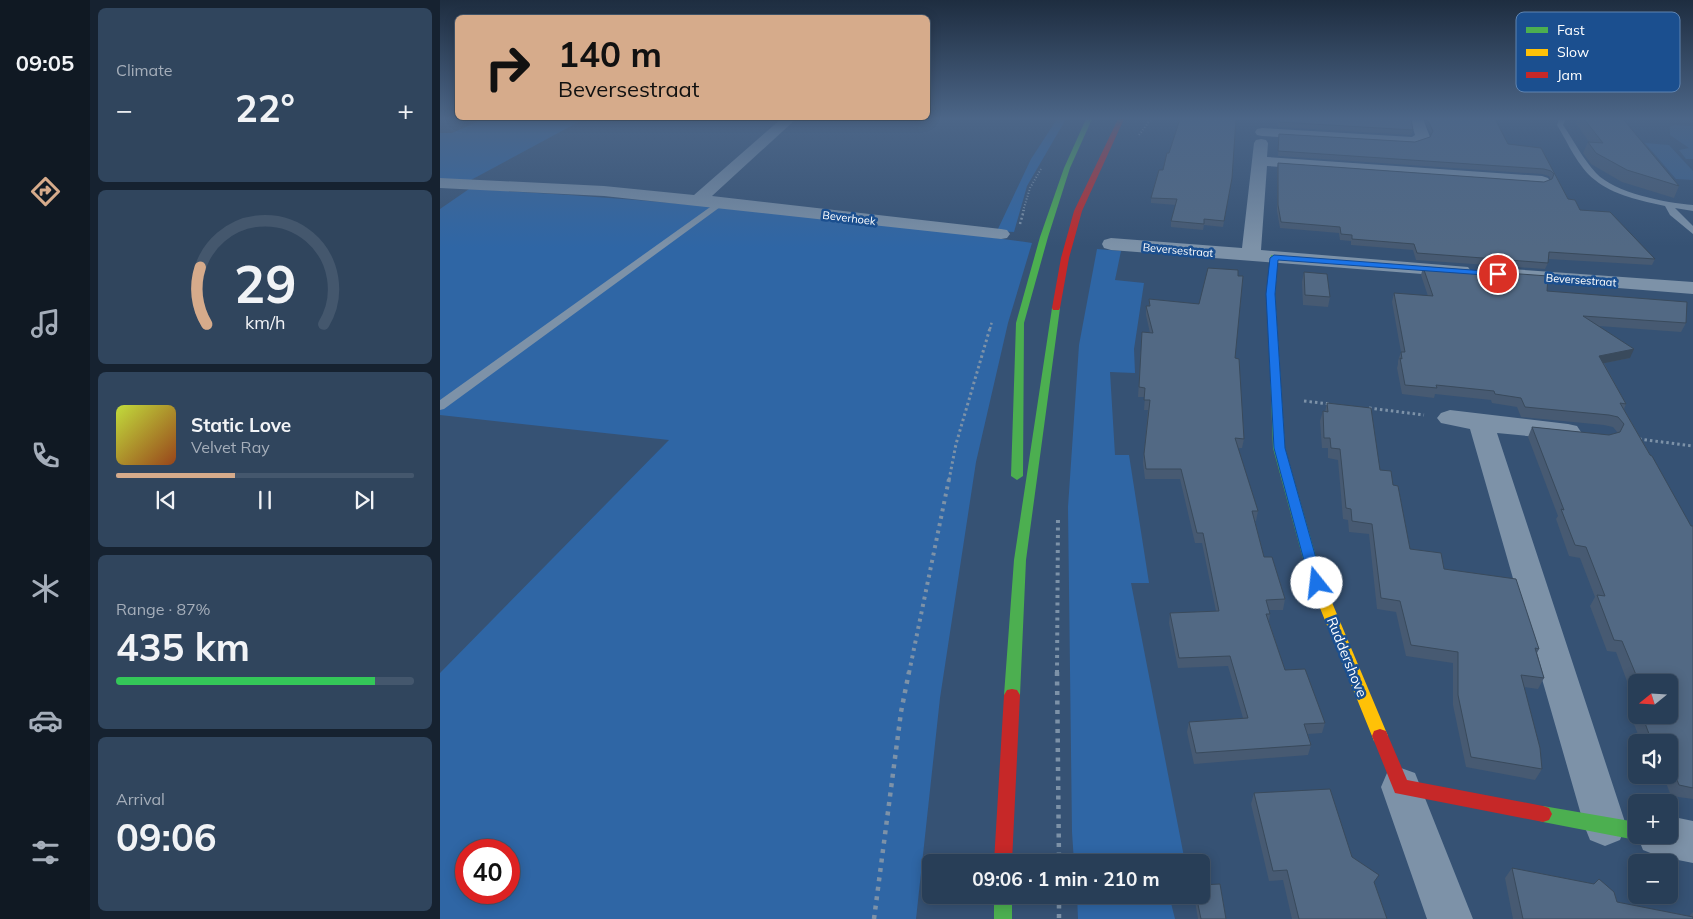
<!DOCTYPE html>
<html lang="en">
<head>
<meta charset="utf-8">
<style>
  body { margin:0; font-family:Mulish,sans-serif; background:#30455d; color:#f1f3f6; height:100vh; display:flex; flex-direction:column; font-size:19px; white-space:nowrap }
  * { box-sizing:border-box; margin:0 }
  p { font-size:16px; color:#a5aeba }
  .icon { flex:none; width:28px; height:28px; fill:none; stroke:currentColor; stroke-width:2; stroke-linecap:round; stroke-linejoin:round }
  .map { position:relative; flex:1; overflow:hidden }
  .sheet { display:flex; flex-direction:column; gap:8px; padding:8px; background:#162230; width:350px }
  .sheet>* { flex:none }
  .hud { position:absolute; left:15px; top:15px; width:475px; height:105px; border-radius:8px; box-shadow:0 2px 12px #0003,0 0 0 1px #44576d; background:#d6ab8b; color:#111; overflow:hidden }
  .needle { width:32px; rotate:252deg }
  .tools { position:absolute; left:1188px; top:674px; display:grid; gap:10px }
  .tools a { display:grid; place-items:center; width:50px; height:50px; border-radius:8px; background:#283e57; box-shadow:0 2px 12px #0003,0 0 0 1px #44576d; font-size:25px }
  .speed { position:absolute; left:15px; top:839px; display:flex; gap:10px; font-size:25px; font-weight:700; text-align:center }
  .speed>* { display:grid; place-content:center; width:65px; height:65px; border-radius:50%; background:#283e57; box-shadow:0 2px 12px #0003,0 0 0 1px #44576d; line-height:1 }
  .speed .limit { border:8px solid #d22; background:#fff; color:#111 }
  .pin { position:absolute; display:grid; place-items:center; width:42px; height:42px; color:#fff; margin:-21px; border:2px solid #fff; border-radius:50%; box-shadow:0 1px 5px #0007 }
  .me { position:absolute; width:55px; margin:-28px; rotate:344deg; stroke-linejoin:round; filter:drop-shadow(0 0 4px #0008) }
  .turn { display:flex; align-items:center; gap:18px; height:105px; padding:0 20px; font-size:22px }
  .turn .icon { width:65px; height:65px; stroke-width:2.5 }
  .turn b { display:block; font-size:35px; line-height:42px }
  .big { font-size:38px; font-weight:700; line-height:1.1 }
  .sheet .tile { flex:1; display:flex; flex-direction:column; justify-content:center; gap:8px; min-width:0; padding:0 18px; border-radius:8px; background:#30455d }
  .sheet .dial { align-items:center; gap:0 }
  .dial svg { height:130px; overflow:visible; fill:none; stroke:#44576d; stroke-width:7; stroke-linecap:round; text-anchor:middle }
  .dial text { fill:#f1f3f6; stroke:none }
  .song { display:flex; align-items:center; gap:15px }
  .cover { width:60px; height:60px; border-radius:8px; background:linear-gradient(135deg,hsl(70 70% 55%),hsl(20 70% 35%)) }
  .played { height:5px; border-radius:2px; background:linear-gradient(90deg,#d6ab8b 40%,#44576d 40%) }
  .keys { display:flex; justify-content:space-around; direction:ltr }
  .heat { display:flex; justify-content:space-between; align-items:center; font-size:28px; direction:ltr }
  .charge { height:8px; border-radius:4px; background:linear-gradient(90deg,#34c759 87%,#44576d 0) }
  .trip { position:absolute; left:482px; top:854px; width:288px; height:50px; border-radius:8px; background:#283e57; box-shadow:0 2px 12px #0003,0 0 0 1px #44576d; font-weight:700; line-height:50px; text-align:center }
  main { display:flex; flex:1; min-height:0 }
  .dock { display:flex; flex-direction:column; width:90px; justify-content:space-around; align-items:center; background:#101923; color:#a5aeba }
  .dock .icon { width:35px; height:35px }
  .dock .active { color:#d6ab8b }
  .dock b { font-size:22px; color:#f1f3f6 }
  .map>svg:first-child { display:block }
  .green { fill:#2f66a5; fill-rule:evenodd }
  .water { fill:#3b618d }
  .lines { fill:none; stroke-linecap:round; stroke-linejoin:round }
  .path-far4 { stroke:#7d92a8; stroke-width:2; stroke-dasharray:1 2; stroke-linecap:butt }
  .path-far3 { stroke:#7d92a8; stroke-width:2.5; stroke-dasharray:2 2.5; stroke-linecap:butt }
  .path-far2 { stroke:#7d92a8; stroke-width:3; stroke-dasharray:2.5 3; stroke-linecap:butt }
  .path-far1 { stroke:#7d92a8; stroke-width:4; stroke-dasharray:3 4.5; stroke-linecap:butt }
  .path { stroke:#7d92a8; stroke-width:4.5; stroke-dasharray:4 5.5; stroke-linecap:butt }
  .lane { fill:#7d92a8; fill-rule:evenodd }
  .street { fill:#7d92a8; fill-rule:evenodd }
  .fast { fill:#4caf50; fill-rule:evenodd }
  .slow { fill:#ffc107; fill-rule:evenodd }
  .jam { fill:#c62828; fill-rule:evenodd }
  .wall { fill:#475a72 }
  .shaded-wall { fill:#394a5c }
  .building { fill:#526984; stroke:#394a5c }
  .route { fill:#1a73e8; stroke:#114b97 }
  .labels { text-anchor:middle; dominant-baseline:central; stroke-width:5; stroke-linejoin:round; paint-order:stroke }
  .far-street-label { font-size:11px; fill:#fff; stroke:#1b4f8f }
  .street-label { font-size:14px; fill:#fff; stroke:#1b4f8f }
  .key { fill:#1b4f8f; stroke:#5f84b1; stroke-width:1 }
  .key-label { font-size:14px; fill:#fff }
</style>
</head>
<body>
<main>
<nav class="dock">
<b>09:05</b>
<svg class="icon active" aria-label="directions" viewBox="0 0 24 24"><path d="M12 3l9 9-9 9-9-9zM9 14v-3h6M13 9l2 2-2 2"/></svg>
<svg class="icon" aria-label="music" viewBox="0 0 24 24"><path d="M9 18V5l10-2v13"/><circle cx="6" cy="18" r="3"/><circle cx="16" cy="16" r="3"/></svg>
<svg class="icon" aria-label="phone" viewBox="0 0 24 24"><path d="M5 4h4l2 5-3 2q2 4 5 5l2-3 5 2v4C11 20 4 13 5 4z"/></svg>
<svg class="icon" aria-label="climate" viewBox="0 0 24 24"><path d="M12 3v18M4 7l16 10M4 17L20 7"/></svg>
<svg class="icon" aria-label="car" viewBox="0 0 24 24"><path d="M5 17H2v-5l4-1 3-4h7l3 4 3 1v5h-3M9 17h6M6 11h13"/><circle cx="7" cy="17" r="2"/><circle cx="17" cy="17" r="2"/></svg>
<svg class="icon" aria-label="filters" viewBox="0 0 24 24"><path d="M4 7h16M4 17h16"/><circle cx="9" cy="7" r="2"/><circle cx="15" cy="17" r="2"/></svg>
</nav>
<section class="sheet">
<div class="tile"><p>Climate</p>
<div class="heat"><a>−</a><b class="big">22°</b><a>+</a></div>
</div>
<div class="tile dial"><svg viewBox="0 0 100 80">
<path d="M14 69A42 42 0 1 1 86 69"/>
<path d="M14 69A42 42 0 0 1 10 34" stroke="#d6ab8b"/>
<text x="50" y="56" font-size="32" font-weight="700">29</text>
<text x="50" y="72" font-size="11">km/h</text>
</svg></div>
<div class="tile">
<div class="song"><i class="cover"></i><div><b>Static Love</b><p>Velvet Ray</p></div></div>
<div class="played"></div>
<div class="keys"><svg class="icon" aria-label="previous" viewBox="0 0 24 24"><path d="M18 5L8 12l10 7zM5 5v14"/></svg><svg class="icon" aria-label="pause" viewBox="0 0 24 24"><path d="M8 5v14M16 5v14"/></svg><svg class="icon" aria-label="next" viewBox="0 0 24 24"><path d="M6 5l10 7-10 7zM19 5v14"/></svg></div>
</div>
<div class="tile"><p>Range · 87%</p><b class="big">435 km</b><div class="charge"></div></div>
<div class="tile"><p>Arrival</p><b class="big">09:06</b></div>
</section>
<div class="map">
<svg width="1253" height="919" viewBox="0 0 1253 919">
  <rect width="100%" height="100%" fill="#365274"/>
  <path class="green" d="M44 119H144L29 181 0 179V133H12Z
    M617 119H626L587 186 574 232 557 231 591 159Z
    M29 189C217 199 405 217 592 243L568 323 536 462 500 698 476 919H0V673L229 440 0 415V209ZM26 850H69V892H26Z
    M657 249 681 251 675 280 704 283 694 349 695 373 670 372 675 455H689L709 583H691L745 862H634L632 832 628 507 639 345Z
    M637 895H729L735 919H638Z"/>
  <path class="water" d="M1233 125 1253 126V159H1246L1239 150 1249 148 1230 135V127Z
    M1205 143 1229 145 1253 171V180L1236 179Z"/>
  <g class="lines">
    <path class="path-far4" d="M699 135 711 119
      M583 211 590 188 601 169"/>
    <path class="path-far3" d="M580 224 584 210
      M550 329 552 321"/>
    <path class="path-far2" d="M864 401 890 404
      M929 408 984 415
      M1199 439 1253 446
      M509 480 516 444 550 328"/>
    <path class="path-far1" d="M469 673 509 479
      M617 673 618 516"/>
    <path class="path" d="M617 672 619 862
      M619 895V919
      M434 919 461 712 469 672"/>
    <path class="lane" d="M1119 119H1126L1123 125C1134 141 1143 159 1156 173 1175 193 1226 203 1253 205V211L1235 208 1253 226V234L1230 215 1225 206C1202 201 1173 195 1155 180 1138 167 1128 143 1117 125Z
      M280 200 287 202 4 409 0 410V400Z"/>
    <path class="street" d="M341 119H356L272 196 561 229 567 230 570 234 567 238 561 239 164 196 0 188V178L164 186 254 195Z
      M970 119H983L990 137 988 140 974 145 822 136 817 135 815 132 817 129 822 128 972 137 975 135Z
      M821 139 826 140 828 143 827 157 1102 176 1108 178 1110 181 1108 184 1102 186 827 166 821 250 1028 267 1031 271 1028 275 1021 277 671 250 664 248 662 244 664 240 671 238 802 248 814 143 816 140Z
      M1071 269 1253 282V294L1064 279 1061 275 1064 271Z
      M1010 410 1128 424 1137 426 1141 432 1137 438 1128 440 1057 433 1186 825 1180 840 1165 846 1150 840 1144 825 1030 429 1001 423 997 418 1001 413Z
      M961 768 975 773 1033 919H987L941 787 947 773Z
      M1229 816 1253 821V863L1218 856 1203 850 1197 835H1229Z"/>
    <path class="fast" d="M646 119H652L630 168 608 237 584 323 583 476 577 480 571 476 576 323 600 237 624 168Z
      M831 255 838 257 835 294 845 448 883 581 881 584 876 586 871 584 869 581 833 448 827 294Z
      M616 305 620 308 586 560 580 695 577 700 572 701 567 700 564 695 574 560 612 308Z
      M1103 806 1196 822V835H1203L1196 840 1103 822 1097 820 1094 814 1097 808Z
      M554 895H572V919H554Z"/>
    <path class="slow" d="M876 576 881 578 883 581 948 736 946 741 940 743 934 741 932 736 869 581 871 578Z"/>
    <path class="jam" d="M678 119H684L642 211 629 258 620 308 619 310H613L612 308 621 258 634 211Z
      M572 689 577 690 580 695 572 862H554L564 695 567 690Z
      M940 729 946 731 967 780 1103 806 1109 808 1112 814 1109 820 1103 822 955 793 932 736 934 731Z"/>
  </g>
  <path class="wall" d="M838 119H971L973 130 971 135 838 127Z
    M984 119H1055L1068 144 1101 148 1128 199 1140 210 1215 259 1212 265 1108 259V263L1105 269 976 260 973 250 911 245V241L900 240 899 233 840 228 837 211V169L838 163 1104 182 1111 180 1109 176 1102 174 838 156 839 134 975 142 990 137 991 135Z
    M1138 119H1183L1239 186 1234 198 1182 182 1151 164 1143 153 1148 142H1149L1136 123Z
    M792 178 783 227 764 225 763 230 731 227V221L736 205 711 203V198Z
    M983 267 1107 291 1246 323 1241 332 1159 326 1190 358 1164 363 1186 404 1184 409 1251 526H1253V799L1231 796 1223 775H1229V742H1201L1190 714 1196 706V715H1229V682H1196V705L1176 652 1167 651 1150 606 1155 597 1140 558 1129 556 1116 519 1118 516 1088 437 1092 427 1169 435 1178 433 1173 427 1164 425 1081 417 1077 407 1052 403 1051 400 995 394 994 398 962 394 957 368 958 364V361L961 352 952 302 954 293 988 296 981 275Z
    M864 272 890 297 888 307 863 305 862 282Z
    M709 299 795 358 804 439 802 448H798L818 511 816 521H815L824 557 845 599 843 610H829L830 614 829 621 845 670 885 723 882 733 868 734 871 745 868 755 754 764 747 732 749 722 803 718 788 666 738 668 729 623 730 613 776 611 762 543H755L740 479H705L703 463 708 410H704L705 397H698L702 332 710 333 706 315V306H709Z
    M887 403 953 485 970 549 1004 569 1099 649 1097 653 1104 678 1098 689 1084 687 1102 769 1095 780 1026 767 1013 705V663L966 656 956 612 937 609 929 534 909 532 908 520 903 519 898 460 888 458V448H882L880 421 883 411 885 412Z
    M814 793 912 857 935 884 947 919H852L843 880 829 881 811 804Z
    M1072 868 1177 902 1251 917 1250 915 1253 912V919H1073L1065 878Z
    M754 895H761L786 919H758Z"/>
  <path class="shaded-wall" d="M1194 349 1190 358 1155 365 1159 356Z"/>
  <path class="building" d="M740 119H796L792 178 784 221 764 219V224L731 221 737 199 711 198 719 170H723L727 153H729Z
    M839 119H971L973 130 839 122Z
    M987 119H1055L1068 144 1101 148 1128 199 1135 200 1140 210 1170 212 1215 259 1109 252 1108 263 977 253 974 244 912 239V235L901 234 900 227 841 222 838 205V163L1104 182 1112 179 1114 174 1111 171 1104 169 838 151 839 134 975 142 990 137 993 131Z
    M1144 119H1183L1239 186 1187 170 1156 153 1148 142 1163 143Z
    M983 267 1108 276 1107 291 1247 302 1246 323 1143 316 1194 349 1159 356 1186 404 1180 403 1210 455 1212 456 1251 526H1253V788L1239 785 1231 764 1229 763V742H1212L1202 715H1229V682H1199L1182 641 1174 640 1157 595 1165 596 1146 547 1135 545 1121 509 1124 510 1092 427 1169 435 1180 432 1184 424 1178 417 1169 415 1085 407 1081 398 1055 394 1054 391 996 385 997 388 965 385 960 358 962 359 961 352H965L954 293 993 296Z
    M768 268 798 270V276H803L795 358 799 359 804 439 795 438 818 511H812L824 557H832L845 599 826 600 830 614H826L845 670 865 669 885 723 864 724 871 745 756 753 749 722 808 718 790 656 739 658 730 613 779 611 763 533H757L741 469H706L704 454 710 400H704L705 388 699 387 702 332 713 333 706 306H710L709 299 759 304Z
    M864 272 887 274 890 297 865 295Z
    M887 403 931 408 940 470 951 471 953 485 958 486 970 549 1001 553 1004 569 1076 579 1099 649 1095 648 1104 678 1081 675 1100 748 1102 769 1031 757 1018 695V652L971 645 960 601 941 598 932 524 912 521 911 509 906 508 900 449 891 448 890 438H884L883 411 888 412Z
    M890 789 912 857 939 875 934 882 947 919H859L847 870 833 871 814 793Z
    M1072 868 1154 884 1159 879 1174 892 1177 902 1253 917V919H1083Z
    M780 884 786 919H761L756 895H761V885Z"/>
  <linearGradient id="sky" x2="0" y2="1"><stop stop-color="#1e2d40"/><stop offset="0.48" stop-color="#4c6688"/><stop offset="1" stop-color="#4c6688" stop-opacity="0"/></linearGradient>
  <rect width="1253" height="247" fill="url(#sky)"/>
  <path class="route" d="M834 255 1058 272 1062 274 1058 276 838 260 835 294 845 448 883 583 882 587H872L870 583 834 448 826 294 830 258Z"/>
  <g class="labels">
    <g class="far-street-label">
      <text transform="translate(409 218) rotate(7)">Beverhoek</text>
      <text transform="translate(738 250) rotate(5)">Beversestraat</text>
      <text transform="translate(1141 280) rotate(4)">Beversestraat</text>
    </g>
    <g class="street-label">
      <text transform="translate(907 657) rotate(68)">Ruddershove</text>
    </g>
  </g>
  <rect x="1076" y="12" width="164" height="80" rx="8" class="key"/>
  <rect x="1086" y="27" width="22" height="6" fill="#4caf50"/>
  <rect x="1086" y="49" width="22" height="7" fill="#ffc107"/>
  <rect x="1086" y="72" width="22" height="6" fill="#c62828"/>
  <g class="key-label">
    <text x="1117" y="35">Fast</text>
    <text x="1117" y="57">Slow</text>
    <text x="1117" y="80">Jam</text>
  </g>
</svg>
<div class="tools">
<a><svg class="needle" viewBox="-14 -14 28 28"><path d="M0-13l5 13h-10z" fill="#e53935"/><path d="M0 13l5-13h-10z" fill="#a5aeba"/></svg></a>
<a><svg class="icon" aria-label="sound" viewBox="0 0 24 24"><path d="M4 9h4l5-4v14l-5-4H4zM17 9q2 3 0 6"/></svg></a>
<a>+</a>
<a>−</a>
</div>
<div class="speed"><div class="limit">40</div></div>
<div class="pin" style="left:1058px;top:274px;background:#d93025"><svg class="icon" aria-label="arrive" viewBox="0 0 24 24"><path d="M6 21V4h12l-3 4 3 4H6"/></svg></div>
<svg class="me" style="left:877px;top:583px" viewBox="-20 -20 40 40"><circle r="19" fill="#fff"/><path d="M0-13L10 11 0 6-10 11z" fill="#1a73e8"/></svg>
<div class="trip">09:06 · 1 min · 210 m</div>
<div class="hud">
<div class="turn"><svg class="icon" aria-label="right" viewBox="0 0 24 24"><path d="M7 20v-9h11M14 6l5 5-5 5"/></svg><div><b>140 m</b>Beversestraat</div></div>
</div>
</div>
</main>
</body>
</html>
